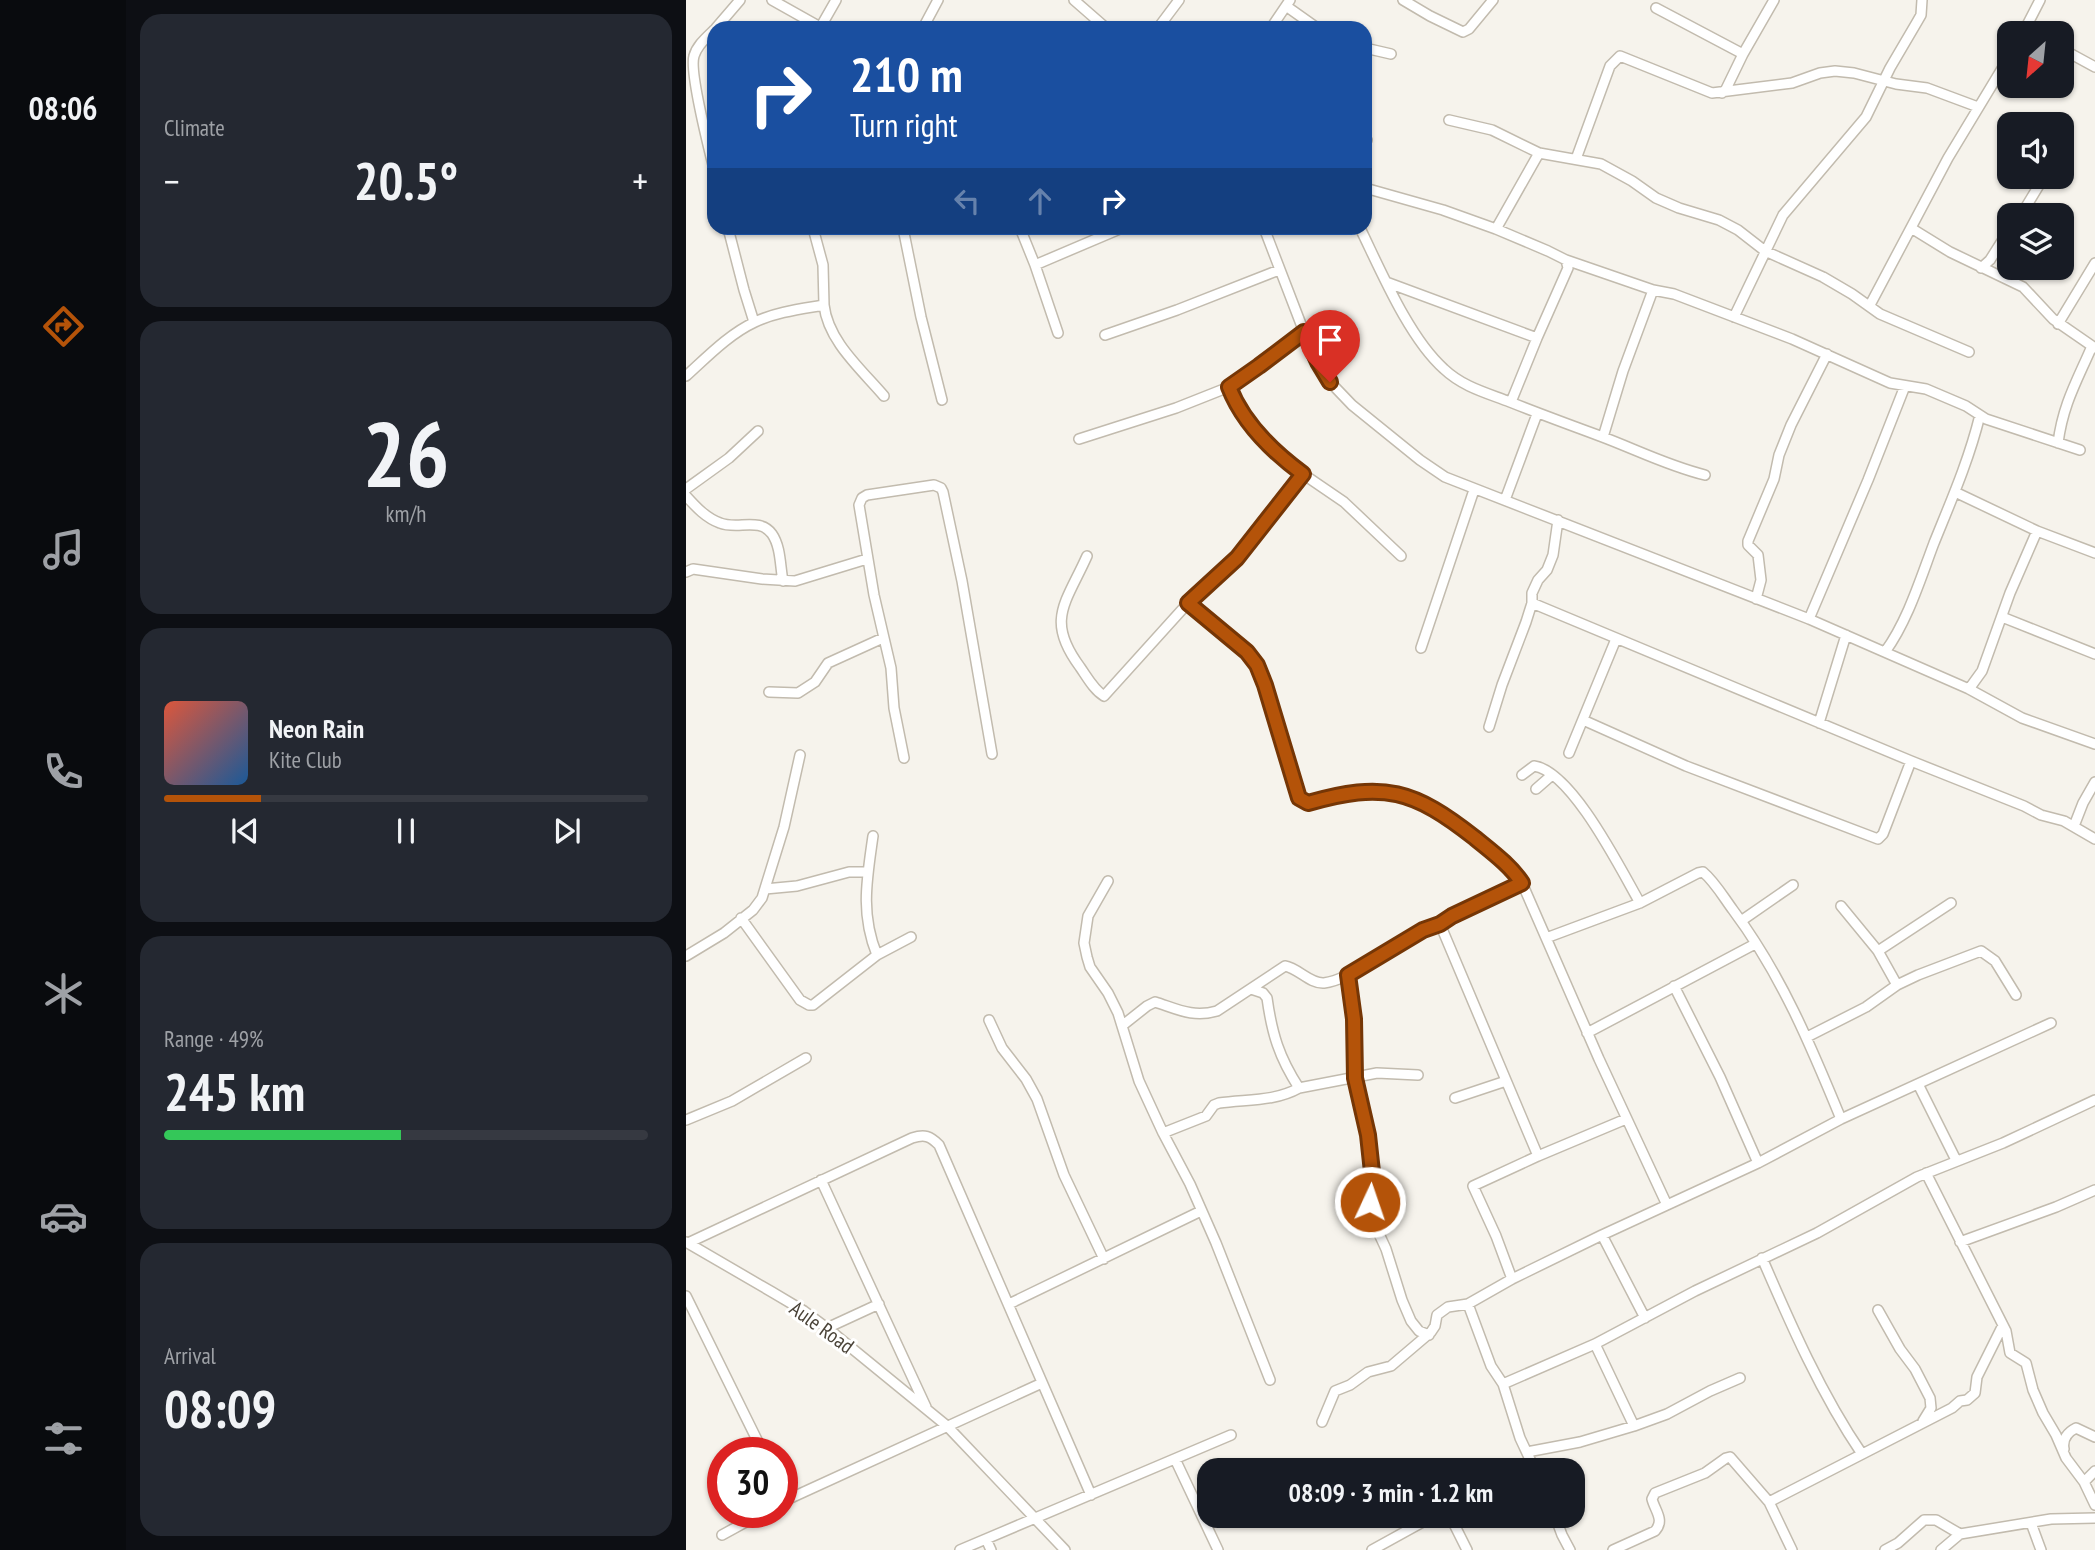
<!DOCTYPE html>
<html lang="en">
<head>
<meta charset="utf-8">
<style>
  body { margin:0; font-family:"PT Sans Narrow",sans-serif; background:#242831; color:#f1f3f6; height:100vh; display:flex; flex-direction:column; font-size:26px; white-space:nowrap }
  * { box-sizing:border-box; margin:0 }
  p { font-size:23px; color:#9ea1a6 }
  .icon { flex:none; width:38px; height:38px; fill:none; stroke:currentColor; stroke-width:2; stroke-linecap:round; stroke-linejoin:round }
  .map { position:relative; flex:1; overflow:hidden }
  .details { display:flex; flex-direction:column; gap:14px; padding:14px; background:#0d0f14; width:560px }
  .details>* { flex:none }
  .guide { position:absolute; left:21px; top:21px; width:665px; height:214px; border-radius:21px; box-shadow:0 2px 5px #0004; background:#1a4fa0; color:#fff; overflow:hidden }
  .needle { width:46px; rotate:207deg }
  .tools { position:absolute; left:1311px; top:21px; display:grid; gap:14px }
  .tools a { display:grid; place-items:center; width:77px; height:77px; border-radius:14px; background:#171b24; box-shadow:0 2px 5px #0004; font-size:35px }
  .speed { position:absolute; left:21px; top:1437px; display:flex; gap:14px; font-size:35px; font-weight:700; text-align:center }
  .speed>* { display:grid; place-content:center; width:91px; height:91px; border-radius:50%; background:#171b24; box-shadow:0 2px 5px #0004; line-height:1 }
  .speed .limit { border:10px solid #d22; background:#fff; color:#111 }
  .pin { position:absolute; display:grid; place-items:center; width:60px; height:60px; color:#fff; margin:-72px -30px; border-radius:50% 50% 50% 0; rotate:-45deg; box-shadow:0 0 7px #0007 }
  .pin .icon { rotate:45deg }
  .me { position:absolute; width:77px; margin:-38px; rotate:3deg; stroke-linejoin:round; filter:drop-shadow(0 0 5px #0008) }
  .turn { display:flex; align-items:center; gap:24px; height:147px; padding:0 28px; font-size:32px }
  .turn .icon { width:91px; height:91px; stroke-width:2.5 }
  .turn b { display:block; font-size:49px; line-height:60px }
  .lanes { display:flex; align-items:center; height:66px; padding:0 28px; background:#0003; justify-content:center; gap:35px; direction:ltr }
  .lanes .off { opacity:.35 }
  .big { font-size:52px; font-weight:800; line-height:1.1 }
  .details .tile { flex:1; display:flex; flex-direction:column; justify-content:center; gap:10px; min-width:0; padding:0 24px; border-radius:21px; background:#242831 }
  .details .dial { align-items:center; gap:0 }
  .dial b { font-size:91px; line-height:1 }
  .song { display:flex; align-items:center; gap:21px }
  .cover { width:84px; height:84px; border-radius:10px; background:linear-gradient(135deg,hsl(10 70% 55%),hsl(210 70% 35%)) }
  .played { height:7px; border-radius:4px; background:linear-gradient(90deg,#b45309 20%,#363941 20%) }
  .keys { display:flex; justify-content:space-around; direction:ltr }
  .heat { display:flex; justify-content:space-between; align-items:center; font-size:38px; direction:ltr }
  .charge { height:10px; border-radius:5px; background:linear-gradient(90deg,#34c759 49%,#363941 0) }
  .trip { position:absolute; left:511px; top:1458px; width:388px; height:70px; border-radius:21px; background:#171b24; box-shadow:0 2px 5px #0004; font-weight:800; line-height:70px; text-align:center }
  main { display:flex; flex:1; min-height:0 }
  .tabs { display:flex; flex-direction:column; width:126px; justify-content:space-around; align-items:center; background:#090b0e; color:#9ea1a6 }
  .tabs .icon { width:49px; height:49px }
  .tabs .active { color:#b45309 }
  .tabs b { font-size:32px; color:#f1f3f6 }
  .map>svg:first-child { display:block }
  .lines { fill:none; stroke-linecap:round; stroke-linejoin:round }
  .minor-casing { stroke:#c2bbae; stroke-width:12 }
  .minor { stroke:#fff; stroke-width:9 }
  .route-casing { stroke:#753606; stroke-width:18 }
  .route { stroke:#b45309; stroke-width:12 }
  .labels { text-anchor:middle; dominant-baseline:central; stroke-width:6; stroke-linejoin:round; paint-order:stroke }
  .street-label { font-size:21px; fill:#4b4439; stroke:#fff }
</style>
</head>
<body>
<main>
<nav class="tabs">
<b>08:06</b>
<svg class="icon active" aria-label="directions" viewBox="0 0 24 24"><path d="M12 3l9 9-9 9-9-9zM9 14v-3h6M13 9l2 2-2 2"/></svg>
<svg class="icon" aria-label="music" viewBox="0 0 24 24"><path d="M9 18V5l10-2v13"/><circle cx="6" cy="18" r="3"/><circle cx="16" cy="16" r="3"/></svg>
<svg class="icon" aria-label="phone" viewBox="0 0 24 24"><path d="M5 4h4l2 5-3 2q2 4 5 5l2-3 5 2v4C11 20 4 13 5 4z"/></svg>
<svg class="icon" aria-label="climate" viewBox="0 0 24 24"><path d="M12 3v18M4 7l16 10M4 17L20 7"/></svg>
<svg class="icon" aria-label="car" viewBox="0 0 24 24"><path d="M5 17H2v-5l4-1 3-4h7l3 4 3 1v5h-3M9 17h6M6 11h13"/><circle cx="7" cy="17" r="2"/><circle cx="17" cy="17" r="2"/></svg>
<svg class="icon" aria-label="filters" viewBox="0 0 24 24"><path d="M4 7h16M4 17h16"/><circle cx="9" cy="7" r="2"/><circle cx="15" cy="17" r="2"/></svg>
</nav>
<section class="details">
<div class="tile"><p>Climate</p>
<div class="heat"><a>−</a><b class="big">20.5°</b><a>+</a></div>
</div>
<div class="tile dial"><b>26</b><p>km/h</p></div>
<div class="tile">
<div class="song"><i class="cover"></i><div><b>Neon Rain</b><p>Kite Club</p></div></div>
<div class="played"></div>
<div class="keys"><svg class="icon" aria-label="previous" viewBox="0 0 24 24"><path d="M18 5L8 12l10 7zM5 5v14"/></svg><svg class="icon" aria-label="pause" viewBox="0 0 24 24"><path d="M8 5v14M16 5v14"/></svg><svg class="icon" aria-label="next" viewBox="0 0 24 24"><path d="M6 5l10 7-10 7zM19 5v14"/></svg></div>
</div>
<div class="tile"><p>Range · 49%</p><b class="big">245 km</b><div class="charge"></div></div>
<div class="tile"><p>Arrival</p><b class="big">08:09</b></div>
</section>
<div class="map">
<svg width="1409" height="1550" viewBox="0 0 1409 1550">
  <rect width="100%" height="100%" fill="#f6f3ec"/>
  <g class="lines">
    <defs>
      <path id="minor" d="M86 0 134 27
        M388 0 420 28
        M717 0 744 16 777 32 783 29 807 0
        M600 6 631 28
        M970 8 1057 54
        M30 28 54 0
        M134 28 150 0
        M237 28 252 0
        M472 28 493 0
        M585 28 604 0
        M28 30C21 37 11 45 8 56 3 71 23 149 28 169
        M1337 33 1354 0
        M679 48 705 54
        M1376 49 1409 67
        M1036 93 1040 89 1057 54 1088 0
        M763 120 806 130 853 153 915 164 946 181 970 198 993 208 1033 220 1052 230 1079 251 1137 277 1166 294 1194 314 1283 352
        M1376 137V136
        M679 139 681 140
        M890 159 924 66 934 56 1026 93 1106 83 1134 73 1149 71 1168 73 1210 84 1241 88 1292 107
        M679 188 757 210 810 229 862 251 880 260 967 290 937 371 917 437
        M1335 215 1358 177
        M42 228 58 290 68 322
        M217 228 235 317 256 400
        M334 228 349 265 372 333
        M578 228 618 332 632 362 644 382 666 405 734 460 759 477 1123 619 1283 689 1336 718 1409 744
        M674 228C695 271 723 338 758 369 777 387 801 393 824 402 854 414 884 425 914 436 949 449 982 466 1019 475
        M1225 228 1264 252 1337 287 1367 319 1409 348
        M810 229 853 153
        M349 265 436 228
        M1295 268 1304 260 1323 230
        M700 282 851 338
        M967 290 988 294 1106 339 1204 383 1240 389 1280 406 1300 419 1394 450
        M138 305C142 341 175 369 198 396
        M1184 305 1262 158 1323 57
        M1048 317 1097 215 1180 117 1204 68 1231 22 1235 15 1236 0
        M1372 324 1409 263
        M419 335 491 310 593 270
        M0 376C21 357 43 334 69 322 90 312 115 309 138 305L137 265 127 228
        M543 387 549 402 586 449 617 474 658 502 715 556
        M825 402 851 338 882 268 880 260
        M393 439 490 408 543 387 573 366 618 332
        M1372 443C1377 404 1391 381 1406 346
        M0 489 43 458 72 431
        M1269 492 1351 531 1409 553
        M0 496C10 507 20 518 34 523 51 530 74 517 86 534 95 547 94 566 97 581
        M819 500 851 414
        M401 556C380 603 359 620 394 667 401 677 408 690 418 696L502 603 551 558 617 474
        M0 572 7 569 76 579 109 581 181 559
        M1070 599 1075 580 1072 555 1062 545V541L1088 479 1093 455 1105 425 1141 354
        M502 603 561 652 571 665 579 685 613 798 617 802 622 803C647 796 677 787 703 791 748 798 796 842 829 872L836 883 913 1059 981 1205
        M846 603 1225 761 1338 806 1355 815 1378 821 1409 839
        M1316 617 1409 654
        M1123 619 1182 480 1219 386
        M735 648 788 490
        M1199 652C1222 620 1234 580 1248 543 1265 501 1283 460 1294 415
        M1283 689 1296 671 1324 593 1351 531
        M83 692 112 693 129 682 142 663 197 638
        M897 720 1000 766 1192 839 1197 834 1225 761
        M1133 723 1160 635
        M803 727 816 685 840 622 846 603V593L852 580 861 570 867 555 872 520
        M883 753 930 639
        M218 758 208 708 205 668 188 595 173 505 176 498 181 495 248 485 255 488 257 492 276 581 306 754
        M836 775 848 766C886 771 935 870 954 903
        M850 789 866 775
        M1388 826 1397 803 1409 782
        M187 836C181 879 174 913 191 955
        M422 881 402 916 398 943 401 957 404 967 422 993 432 1013 453 1081 477 1133 504 1184 530 1243 584 1380
        M836 883 766 916 754 924 852 1156
        M79 889 111 886 163 872H182
        M1155 906 1192 951 1211 985
        M55 918 114 1000 123 1005H127L191 955 225 937
        M1055 921 1107 885
        M860 938 954 903 1012 873 1017 872C1029 882 1038 898 1047 910 1095 974 1125 1046 1155 1119
        M1192 951 1265 903
        M0 956 38 933 67 910 76 898 98 827 114 755
        M661 975 668 1019 669 1078 682 1135 686 1178 684 1202 688 1223 700 1249 716 1300 725 1321 733 1331 743 1335
        M988 986 1034 1077 1072 1163
        M565 989 577 993 581 998C586 1034 593 1057 613 1088
        M303 1020 316 1048 340 1079 351 1099 378 1175 418 1259
        M437 1025 461 1006 469 1002C491 1009 507 1018 531 1011L599 966C612 968 624 984 638 983 654 981 669 971 682 963 705 949 728 933 754 924
        M901 1033 1069 944
        M1121 1037 1180 1007 1211 985 1232 975 1295 951 1309 961 1330 995
        M1232 1084 1270 1160
        M769 1098 820 1081
        M0 1120 46 1101 120 1058
        M477 1133 520 1116 528 1105 533 1103C560 1099 588 1102 613 1088L691 1073 732 1075
        M1240 1173 1320 1331 1324 1353 1340 1363 1347 1390 1357 1413 1370 1435 1380 1458 1398 1482 1409 1505
        M135 1180 240 1407
        M916 1235 959 1318
        M0 1242 86 1292 118 1311 141 1328 261 1426 379 1550
        M1274 1242 1370 1207 1409 1190
        M2 1243 226 1138C239 1134 244 1136 253 1145L405 1495
        M1076 1258C1105 1325 1135 1394 1176 1454
        M826 1279 810 1236 787 1186 852 1156 940 1119
        M0 1296 77 1452
        M323 1304 515 1211
        M782 1304 805 1366 817 1384 834 1438 849 1470
        M1192 1310 1214 1349 1229 1369 1244 1398 1245 1408 1237 1421
        M141 1328 193 1304
        M909 1344 948 1426
        M817 1384 909 1344 1009 1291 1131 1233 1231 1177 1317 1143 1409 1100
        M636 1422 649 1391 664 1385 682 1372 705 1366 745 1332 749 1326 751 1315 762 1307 782 1304 826 1279 916 1235 1072 1163 1155 1119 1365 1023
        M1378 1449C1376 1439 1382 1432 1390 1428L1409 1437
        M841 1452 894 1442 948 1426 981 1414 1024 1391 1054 1378
        M489 1459 532 1550
        M1398 1482 1409 1471
        M96 1502 356 1383
        M1083 1502 1266 1408 1274 1401 1281 1400 1289 1393 1291 1377 1317 1325
        M869 1516 876 1535 884 1550
        M765 1518 781 1550
        M1345 1523 1355 1550
        M36 1535 78 1512
        M300 1539 305 1550
        M274 1550 545 1435
        M686 1550 744 1518H791L808 1516
        M927 1550 969 1531C979 1520 969 1511 966 1499L969 1493 1019 1473 1040 1458 1044 1457 1083 1502 1106 1550
        M1199 1550 1212 1543 1238 1520H1250L1274 1534
        M1255 1550 1274 1534 1365 1519 1409 1518"/>
    </defs>
    <use href="#minor" class="minor-casing"/>
    <use href="#minor" class="minor"/>
  </g>
  <g class="lines">
    <defs>
      <path id="route" d="M644 382 632 362 618 332 573 366 543 387C557 423 587 452 617 474L551 558 502 603 561 652 571 665 579 685 613 798 622 803C698 781 728 790 789 838 806 852 824 865 836 883L766 916 754 924 737 930 662 975 668 1019 669 1078 682 1135 686 1172 684 1202"/>
    </defs>
    <use href="#route" class="route-casing"/>
    <use href="#route" class="route"/>
  </g>
  <g class="labels">
    <g class="street-label">
      <text transform="translate(136 1327) rotate(36)">Aule Road</text>
    </g>
  </g>
</svg>
<div class="tools">
<a><svg class="needle" viewBox="-14 -14 28 28"><path d="M0-13l5 13h-10z" fill="#e53935"/><path d="M0 13l5-13h-10z" fill="#9ea1a6"/></svg></a>
<a><svg class="icon" aria-label="sound" viewBox="0 0 24 24"><path d="M4 9h4l5-4v14l-5-4H4zM17 9q2 3 0 6"/></svg></a>
<a><svg class="icon" aria-label="layers" viewBox="0 0 24 24"><path d="M12 4l9 5-9 5-9-5zM3 14l9 5 9-5"/></svg></a>
</div>
<div class="speed"><div class="limit">30</div></div>
<div class="pin" style="left:644px;top:382px;background:#d93025"><svg class="icon" aria-label="arrive" viewBox="0 0 24 24"><path d="M6 21V4h12l-3 4 3 4H6"/></svg></div>
<svg class="me" style="left:684px;top:1202px" viewBox="-20 -20 40 40"><circle r="17" fill="#b45309" stroke="#fff" stroke-width="3"/><path d="M0-11L8 9 0 5-8 9z" fill="#fff"/></svg>
<div class="trip">08:09 · 3 min · 1.2 km</div>
<div class="guide">
<div class="turn"><svg class="icon" aria-label="right" viewBox="0 0 24 24"><path d="M7 20v-9h11M14 6l5 5-5 5"/></svg><div><b>210 m</b>Turn right</div></div>
<div class="lanes"><svg class="icon off" aria-label="left" viewBox="0 0 24 24"><path d="M17 20v-9H6M10 6l-5 5 5 5"/></svg><svg class="icon off" aria-label="ahead" viewBox="0 0 24 24"><path d="M12 20V5M6 11l6-6 6 6"/></svg><svg class="icon" aria-label="right" viewBox="0 0 24 24"><path d="M7 20v-9h11M14 6l5 5-5 5"/></svg></div>
</div>
</div>
</main>
</body>
</html>
